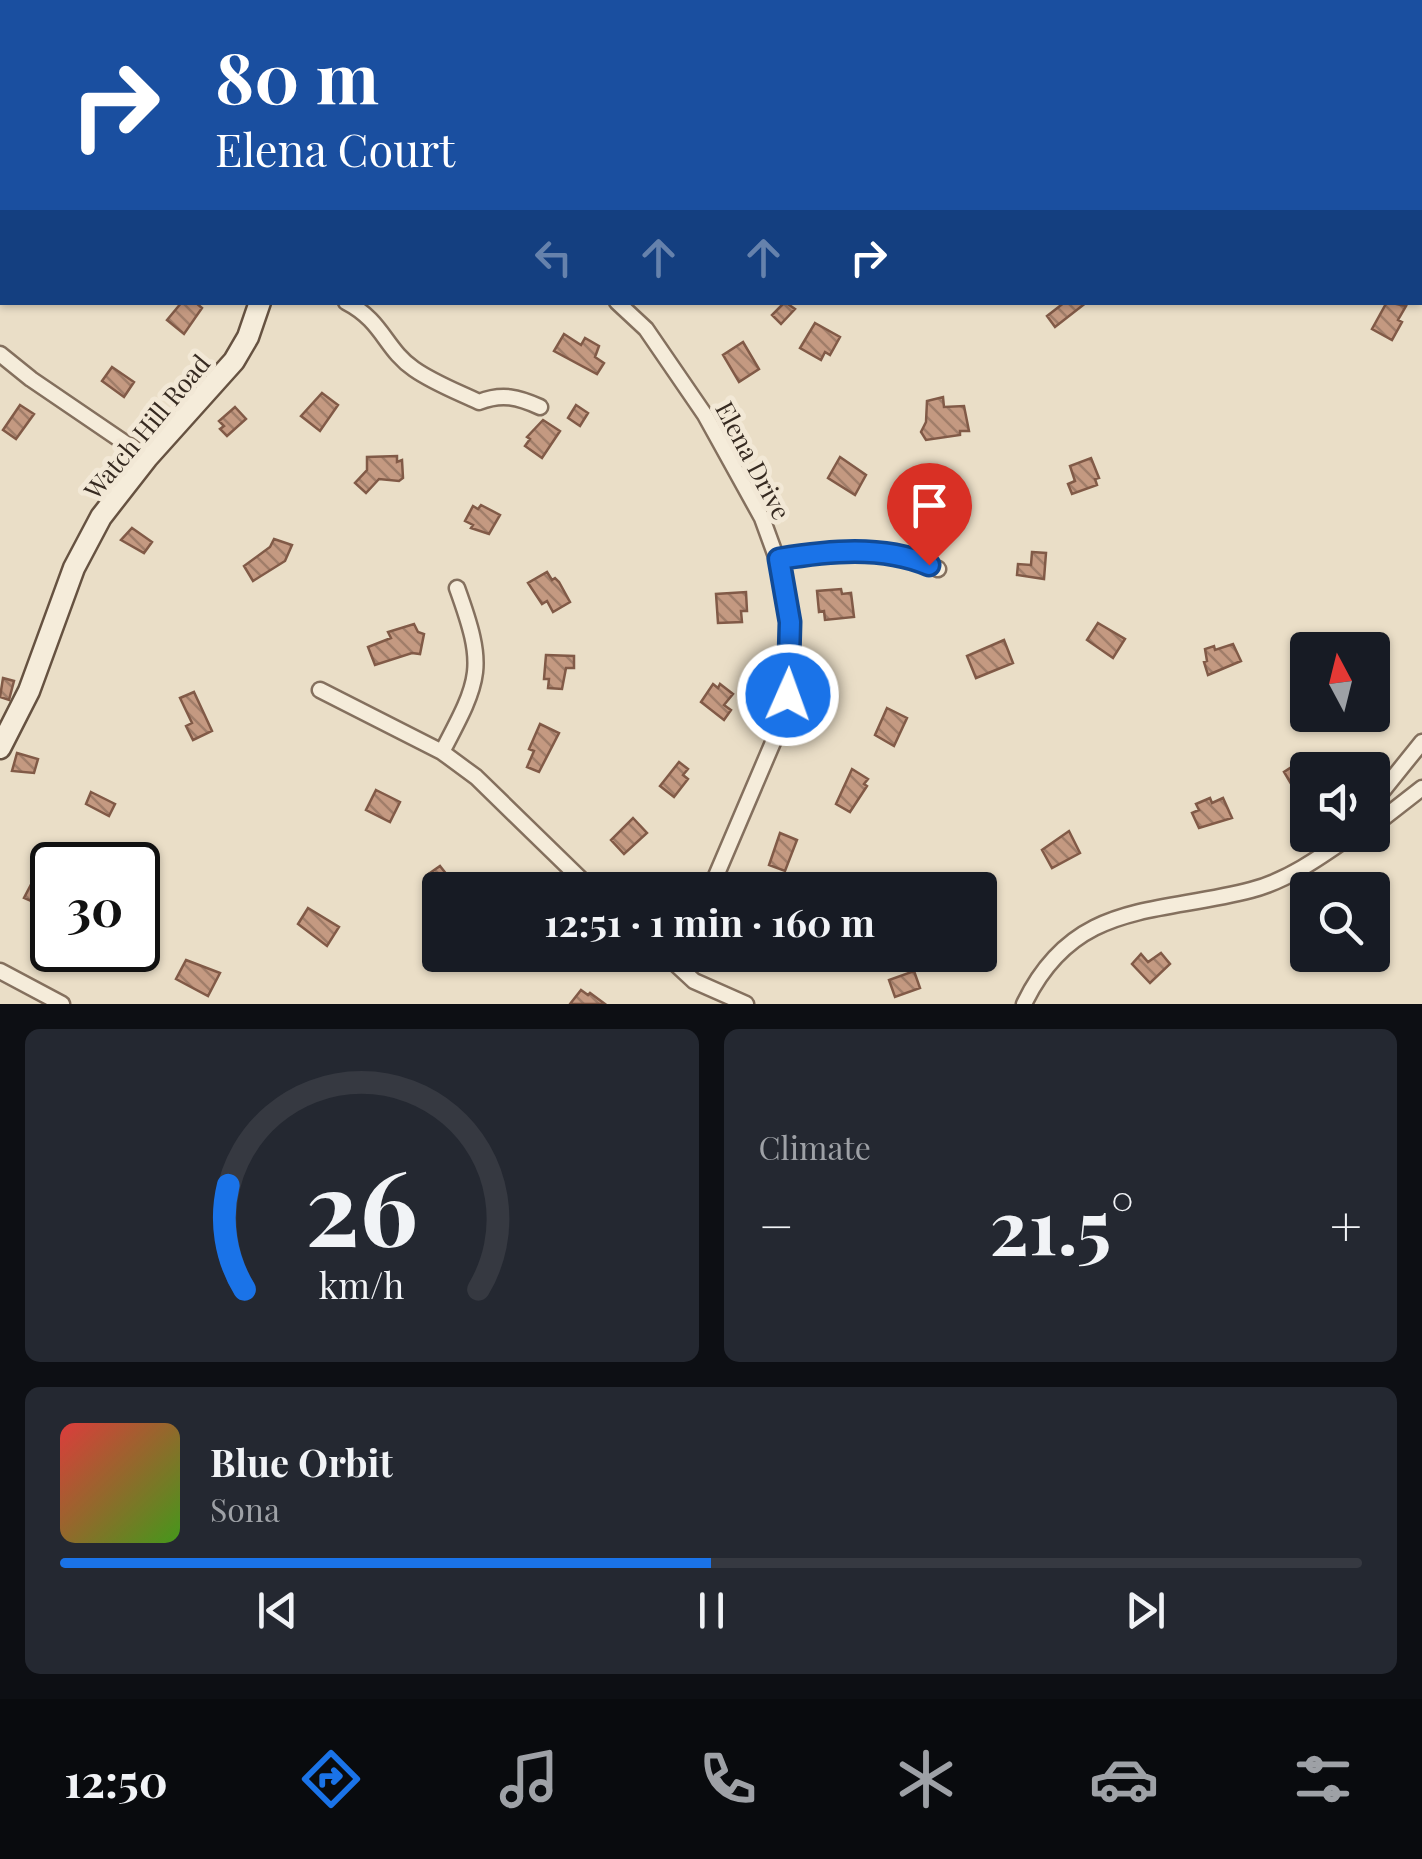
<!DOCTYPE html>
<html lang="en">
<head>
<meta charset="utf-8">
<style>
  body { margin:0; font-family:"Playfair Display",serif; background:#242831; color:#f1f3f6; height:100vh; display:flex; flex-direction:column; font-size:38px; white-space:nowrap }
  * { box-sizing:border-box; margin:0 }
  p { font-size:32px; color:#9ea1a6 }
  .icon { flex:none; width:55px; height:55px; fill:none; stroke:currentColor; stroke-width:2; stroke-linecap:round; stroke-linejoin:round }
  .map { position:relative; height:1004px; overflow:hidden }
  .drawer { display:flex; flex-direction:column; gap:25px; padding:25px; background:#0d0f14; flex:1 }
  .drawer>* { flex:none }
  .banner { position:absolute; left:0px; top:0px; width:1422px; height:305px; box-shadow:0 2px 8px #0004; background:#1a4fa0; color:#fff; overflow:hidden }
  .needle { width:65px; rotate:353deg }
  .controls { position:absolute; left:1290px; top:632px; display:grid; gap:20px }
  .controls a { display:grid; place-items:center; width:100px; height:100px; border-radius:10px; background:#171b24; box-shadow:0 2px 8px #0004; font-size:50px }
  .speed { position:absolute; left:30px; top:842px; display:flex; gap:20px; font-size:50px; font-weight:700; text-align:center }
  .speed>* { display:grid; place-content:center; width:130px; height:130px; border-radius:50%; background:#171b24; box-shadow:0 2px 8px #0004; line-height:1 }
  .speed .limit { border:5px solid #111; border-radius:15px; background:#fff; color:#111 }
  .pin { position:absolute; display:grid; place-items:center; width:85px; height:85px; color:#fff; margin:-102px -42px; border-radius:50% 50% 50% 0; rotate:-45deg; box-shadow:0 0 10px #0007 }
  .pin .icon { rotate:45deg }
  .me { position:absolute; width:110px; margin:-55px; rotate:2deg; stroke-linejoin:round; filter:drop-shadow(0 0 8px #0008) }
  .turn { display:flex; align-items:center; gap:35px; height:210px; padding:0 50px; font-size:45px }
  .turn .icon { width:130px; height:130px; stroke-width:2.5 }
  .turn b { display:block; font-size:70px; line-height:85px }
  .lanes { display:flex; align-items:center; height:95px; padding:0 50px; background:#0003; justify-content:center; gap:50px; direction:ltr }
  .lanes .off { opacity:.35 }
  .big { font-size:75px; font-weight:700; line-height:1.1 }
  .drawer .widget { flex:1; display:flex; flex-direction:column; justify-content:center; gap:15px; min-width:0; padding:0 35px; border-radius:15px; background:#242831 }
  .drawer .dial { align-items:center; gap:0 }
  .dial svg { height:260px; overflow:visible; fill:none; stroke:#363941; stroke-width:7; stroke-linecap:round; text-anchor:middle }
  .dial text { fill:#f1f3f6; stroke:none }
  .song { display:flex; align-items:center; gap:30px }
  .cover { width:120px; height:120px; border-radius:15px; background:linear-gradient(135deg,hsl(0 70% 55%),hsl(100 70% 35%)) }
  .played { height:10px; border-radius:5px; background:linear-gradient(90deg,#1a73e8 50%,#363941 50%) }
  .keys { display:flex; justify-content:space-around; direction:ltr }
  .heat { display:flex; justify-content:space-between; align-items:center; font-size:55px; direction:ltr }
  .drawer .tiles { flex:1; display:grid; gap:25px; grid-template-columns:1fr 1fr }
  .widget:last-child { grid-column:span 2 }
  .trip { position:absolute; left:422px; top:872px; width:575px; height:100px; border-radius:10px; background:#171b24; box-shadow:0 2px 8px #0004; font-weight:700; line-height:100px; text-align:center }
  .dock { display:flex; height:160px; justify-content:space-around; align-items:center; background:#090b0e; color:#9ea1a6 }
  .dock .icon { width:70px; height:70px }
  .dock .active { color:#1a73e8 }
  .dock b { font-size:45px; color:#f1f3f6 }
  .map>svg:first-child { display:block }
  .building { fill:url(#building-back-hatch); stroke:#815a47; stroke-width:2.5 }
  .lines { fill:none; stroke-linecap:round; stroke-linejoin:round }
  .street-casing { stroke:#84705e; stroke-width:19 }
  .secondary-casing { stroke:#665241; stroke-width:25 }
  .street { stroke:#f5ecda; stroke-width:14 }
  .secondary { stroke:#f5ecda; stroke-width:20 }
  .route-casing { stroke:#114b97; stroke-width:25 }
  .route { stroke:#1a73e8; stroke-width:18 }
  .labels { text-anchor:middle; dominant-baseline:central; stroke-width:10; stroke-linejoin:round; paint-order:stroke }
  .street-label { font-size:25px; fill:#362a21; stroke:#f2e8d6 }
</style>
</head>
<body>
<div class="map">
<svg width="1422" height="1004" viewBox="0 0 1422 1004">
  <defs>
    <pattern id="building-back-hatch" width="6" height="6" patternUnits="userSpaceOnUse" patternTransform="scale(2.5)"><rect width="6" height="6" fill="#c49981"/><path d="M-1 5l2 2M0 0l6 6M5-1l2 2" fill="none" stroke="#a07d69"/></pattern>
  </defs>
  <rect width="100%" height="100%" fill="#eadec7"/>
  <path class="building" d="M182 302H195L202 308 184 334 167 320Z
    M785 302 795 309 781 324 772 315Z
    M1065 302H1087L1055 327 1047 316Z
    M1387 302 1406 306 1398 320 1402 322 1392 340 1372 329Z
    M815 323 840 337 830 355 825 352 821 360 800 348Z
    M564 334 581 345 585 338 599 346 595 357 604 363 597 374 554 351Z
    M743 342 759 369 739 382 723 355Z
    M112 367 134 382 124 397 102 381Z
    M322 393 338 405 320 431 301 416Z
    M943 397 944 407 964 406 969 431H960V435L926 440 921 432 926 422 927 401Z
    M20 405 34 414 16 439 3 430Z
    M576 405 588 413 580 426 568 418Z
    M235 407 246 419 227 436 220 429 224 426 219 421Z
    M543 420 560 431 542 458 525 446 530 439 527 437Z
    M397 456V462L402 460 403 478 399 481 379 479 366 493 355 483 367 470V457Z
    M840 457 866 475 855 495 828 478Z
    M1091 458 1099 478 1095 479 1097 485 1072 494 1068 484 1075 481 1070 466Z
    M481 505 500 515 489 534 471 528 473 525 465 521 473 506 478 509Z
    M132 528 152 542 144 553 121 540Z
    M274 539 292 545 285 561 253 581 244 566 270 547Z
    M1032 552 1046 553 1044 579 1017 575 1018 564 1031 565Z
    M547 572 552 580 555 578 559 582 570 602 553 612 547 601 542 604 528 583Z
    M841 589 842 594 851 593 854 617 825 620 824 611 819 612 817 591Z
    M746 592 747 611H741L742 622 718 623 716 594Z
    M1098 623 1125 639 1113 658 1087 640Z
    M414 624 418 632 424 634 420 654 412 653 375 665 368 647 391 638 388 632Z
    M1004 640 1013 663 976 678 967 656Z
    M1233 644 1241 661 1208 675 1204 662 1207 661 1205 649 1214 646 1215 650Z
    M546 655 574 656V668H566L562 689 548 688 549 679H544Z
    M3 678 14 681 9 700 0 697Z
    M713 684 718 688 720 684 733 694 724 705 731 710 724 720 701 702Z
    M194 692 212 731 193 740 186 726 192 723 180 698Z
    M887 708 907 718 894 746 875 735Z
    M540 724 559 733 539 772 527 767 534 751 529 749Z
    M17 753 38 759 34 773 12 771Z
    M1310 755 1320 770H1308V779L1293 787 1284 772Z
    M679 762 688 769 683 775 688 779 674 797 660 786Z
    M852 769 868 779 864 784 867 786 850 812 836 804Z
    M376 790 400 802 390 822 366 810Z
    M91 792 115 804 109 816 86 804Z
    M1210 798 1212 803 1223 798 1232 818 1199 828 1192 813 1199 810 1196 804Z
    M633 818 647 833 624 854 611 840Z
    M1069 831 1080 853 1052 868 1042 850Z
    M780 833 797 840 785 871 769 865Z
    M440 866 459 890H440V901L428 885 432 882 427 875Z
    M37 873 46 877 43 885 52 889V910L24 898Z
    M308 908 339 927 327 946 298 924Z
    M99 950H118L113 965 95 959Z
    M1161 953 1170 964 1150 983 1132 964 1141 954 1148 962Z
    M758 955H802L798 968 790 965 789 970Z
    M186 960 220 973 208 996 176 979Z
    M914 971 920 988 895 997 889 980Z
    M581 990 588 995 590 993 605 1004H570Z"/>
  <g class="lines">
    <defs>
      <path id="street" d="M682 0 685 2
        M814 2 815 0
        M346 302C383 321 385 349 414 369 434 383 458 392 479 402 502 393 518 397 540 407
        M617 302 646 329 705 415 762 518 785 581 790 622 788 695 774 740 710 890
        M0 354 31 379 147 458
        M779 559C833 550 887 546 938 569
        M320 690 442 752 476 777 592 890
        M442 752C481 678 486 668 457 588
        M1372 804 1422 742
        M1372 827 1422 788
        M666 955 694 981 746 1004
        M0 971 62 1004
        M1024 1004C1074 900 1155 915 1251 890 1287 881 1322 856 1352 835"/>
      <path id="secondary" d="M341 2 342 0
        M0 748 29 691 74 568 101 517 147 458 234 361 248 337 260 302"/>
    </defs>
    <use href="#street" class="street-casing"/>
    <use href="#secondary" class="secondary-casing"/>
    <use href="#street" class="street"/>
    <use href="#secondary" class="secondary"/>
  </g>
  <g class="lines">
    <defs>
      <path id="route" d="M788 695 790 622 779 559C828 551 882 545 929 565"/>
    </defs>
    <use href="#route" class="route-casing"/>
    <use href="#route" class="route"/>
  </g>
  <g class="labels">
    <g class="street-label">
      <text transform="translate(146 426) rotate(-50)">Watch Hill Road</text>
      <text transform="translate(754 460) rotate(62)">Elena Drive</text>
    </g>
  </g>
</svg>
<div class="controls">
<a><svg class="needle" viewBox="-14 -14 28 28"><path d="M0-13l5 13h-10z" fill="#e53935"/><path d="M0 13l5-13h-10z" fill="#9ea1a6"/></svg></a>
<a><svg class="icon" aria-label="sound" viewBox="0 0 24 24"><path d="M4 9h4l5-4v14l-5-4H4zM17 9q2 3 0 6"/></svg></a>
<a><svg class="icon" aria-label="search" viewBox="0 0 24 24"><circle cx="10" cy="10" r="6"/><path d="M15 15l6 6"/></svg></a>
</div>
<div class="speed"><div class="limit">30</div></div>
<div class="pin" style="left:929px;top:565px;background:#d93025"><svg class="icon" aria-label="arrive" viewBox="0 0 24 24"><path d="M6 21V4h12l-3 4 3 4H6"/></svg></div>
<svg class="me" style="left:788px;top:695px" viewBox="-20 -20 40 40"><circle r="17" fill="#1a73e8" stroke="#fff" stroke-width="3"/><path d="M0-11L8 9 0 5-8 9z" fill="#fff"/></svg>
<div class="trip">12:51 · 1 min · 160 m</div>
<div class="banner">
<div class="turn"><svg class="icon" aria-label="right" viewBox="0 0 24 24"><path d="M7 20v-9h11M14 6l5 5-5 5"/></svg><div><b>80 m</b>Elena Court</div></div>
<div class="lanes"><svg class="icon off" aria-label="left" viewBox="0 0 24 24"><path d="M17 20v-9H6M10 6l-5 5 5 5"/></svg><svg class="icon off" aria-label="ahead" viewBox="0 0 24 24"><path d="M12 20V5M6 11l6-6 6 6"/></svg><svg class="icon off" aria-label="ahead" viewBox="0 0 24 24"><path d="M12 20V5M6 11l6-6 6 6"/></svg><svg class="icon" aria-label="right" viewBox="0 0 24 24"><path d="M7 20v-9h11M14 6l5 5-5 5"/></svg></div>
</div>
</div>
<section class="drawer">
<div class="tiles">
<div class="widget dial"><svg viewBox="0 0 100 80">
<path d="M14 69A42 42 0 1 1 86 69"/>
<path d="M14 69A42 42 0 0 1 9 37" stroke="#1a73e8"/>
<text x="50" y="56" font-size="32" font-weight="700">26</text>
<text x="50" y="72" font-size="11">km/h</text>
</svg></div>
<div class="widget"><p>Climate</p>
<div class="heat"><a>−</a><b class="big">21.5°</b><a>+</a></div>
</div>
<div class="widget">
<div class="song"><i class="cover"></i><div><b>Blue Orbit</b><p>Sona</p></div></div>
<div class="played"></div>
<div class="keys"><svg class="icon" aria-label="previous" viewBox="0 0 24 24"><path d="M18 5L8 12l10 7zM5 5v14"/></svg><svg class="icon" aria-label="pause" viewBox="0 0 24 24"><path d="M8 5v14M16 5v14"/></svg><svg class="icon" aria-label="next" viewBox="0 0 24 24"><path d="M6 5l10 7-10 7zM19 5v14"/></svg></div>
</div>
</div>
</section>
<nav class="dock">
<b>12:50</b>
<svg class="icon active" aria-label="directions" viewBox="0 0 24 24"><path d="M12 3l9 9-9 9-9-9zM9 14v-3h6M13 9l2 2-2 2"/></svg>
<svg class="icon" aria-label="music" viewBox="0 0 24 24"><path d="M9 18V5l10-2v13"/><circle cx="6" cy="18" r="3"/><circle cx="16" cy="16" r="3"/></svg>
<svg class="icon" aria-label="phone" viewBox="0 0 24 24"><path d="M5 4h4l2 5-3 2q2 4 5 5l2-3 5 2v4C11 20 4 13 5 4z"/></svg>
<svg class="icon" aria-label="climate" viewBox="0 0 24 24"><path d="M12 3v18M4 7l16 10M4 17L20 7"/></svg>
<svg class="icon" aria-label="car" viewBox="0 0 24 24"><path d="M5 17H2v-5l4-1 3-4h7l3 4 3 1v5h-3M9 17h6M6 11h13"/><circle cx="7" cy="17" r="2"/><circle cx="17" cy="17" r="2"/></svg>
<svg class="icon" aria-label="filters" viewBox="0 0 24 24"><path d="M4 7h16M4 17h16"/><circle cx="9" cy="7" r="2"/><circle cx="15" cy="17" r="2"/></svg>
</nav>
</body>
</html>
